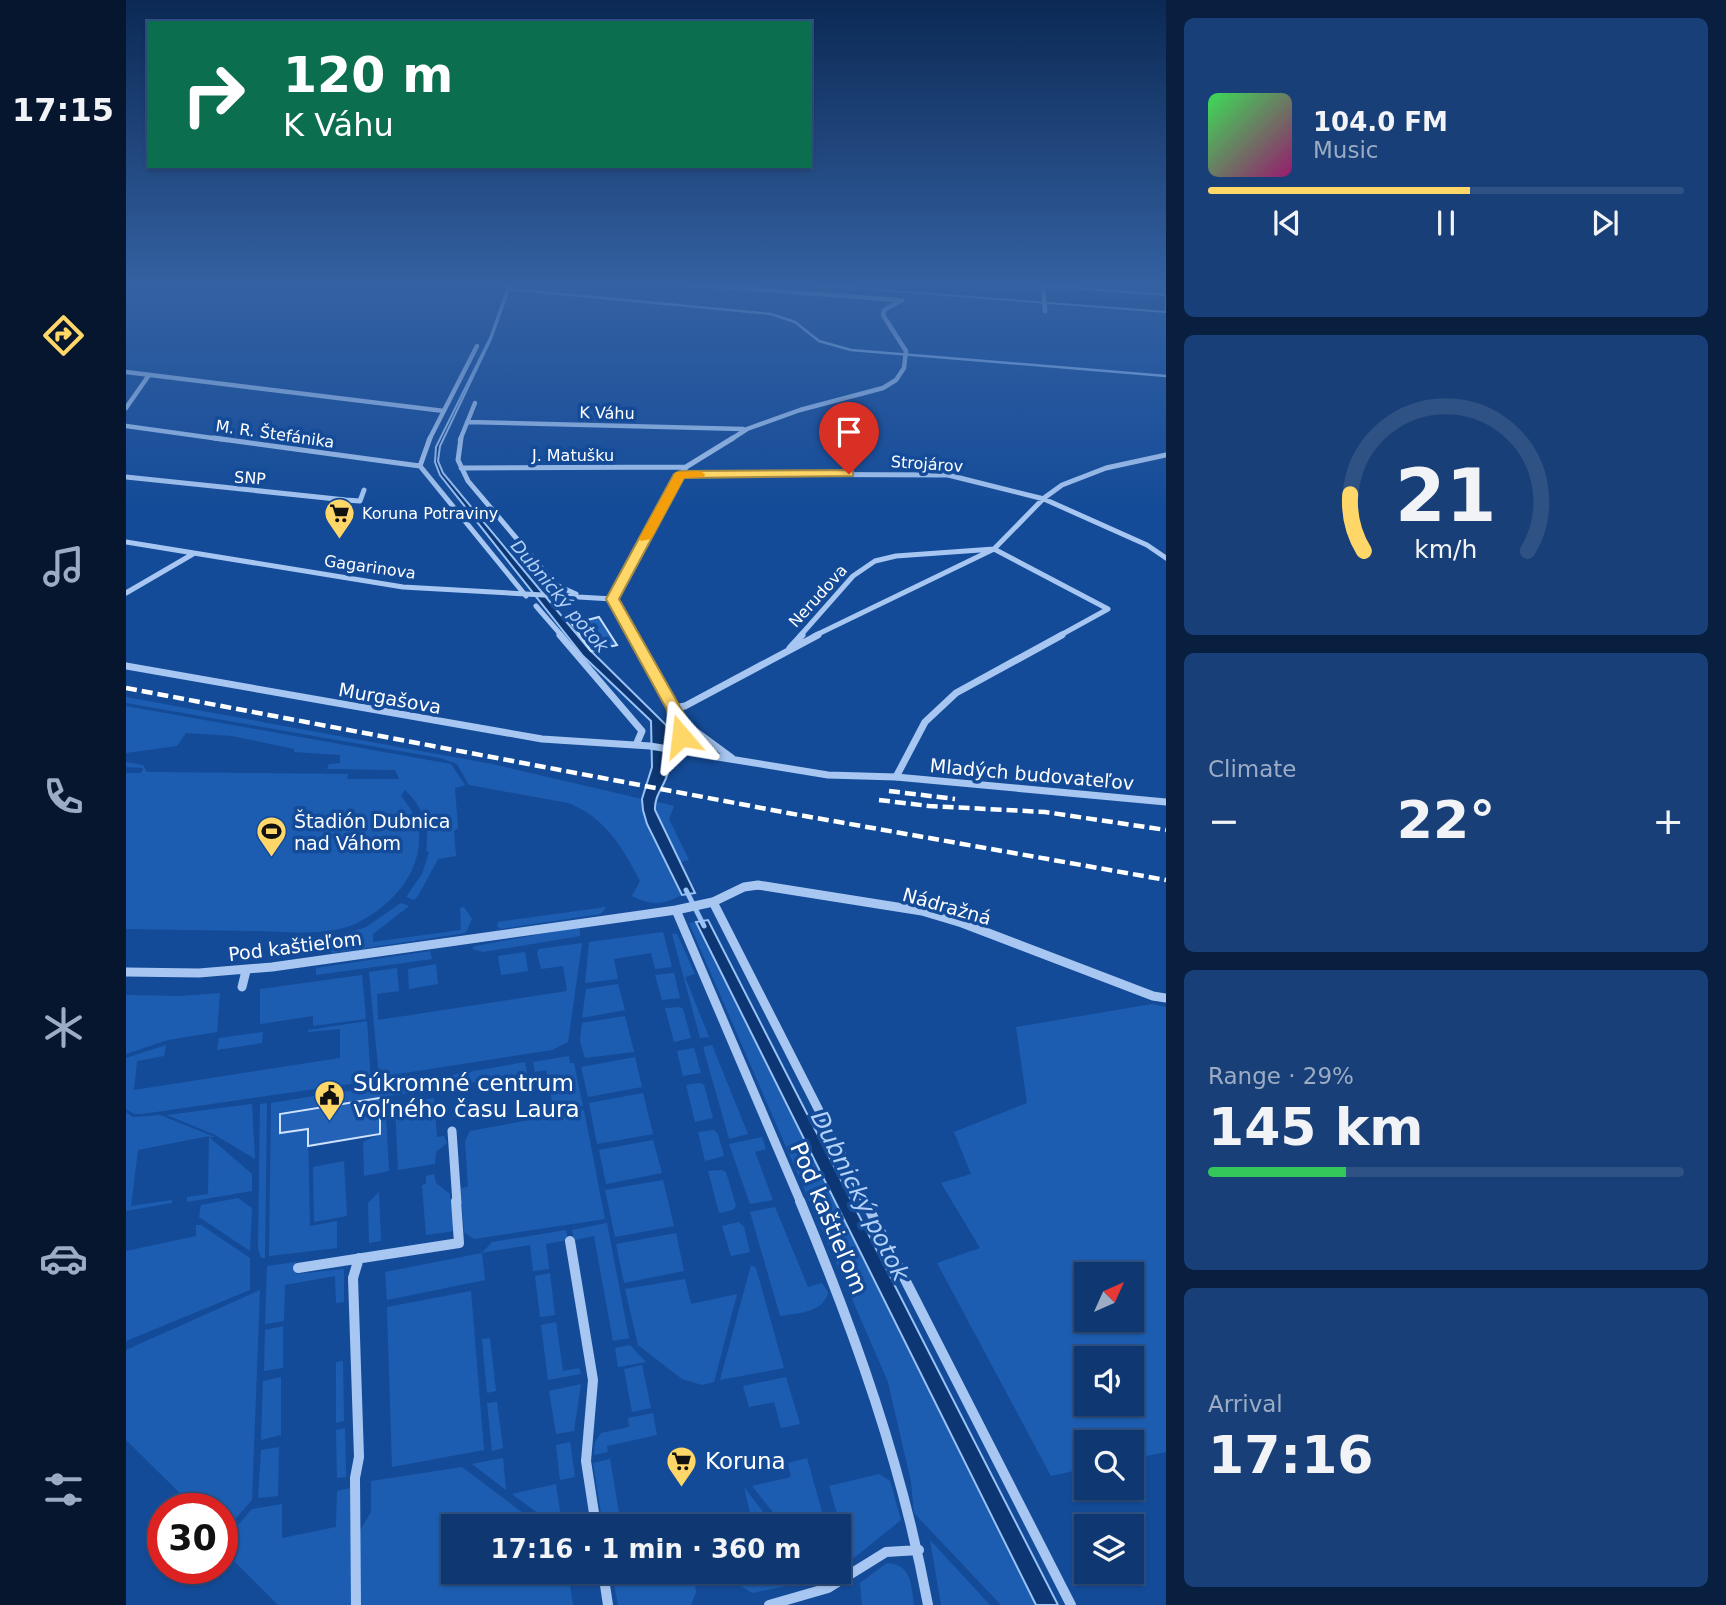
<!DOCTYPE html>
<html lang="en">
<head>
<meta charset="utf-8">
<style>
  body { margin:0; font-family:"DejaVu Sans",sans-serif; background:#183f77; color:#f1f3f6; height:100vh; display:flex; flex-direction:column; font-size:26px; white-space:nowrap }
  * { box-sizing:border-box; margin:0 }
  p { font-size:23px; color:#9bacc4 }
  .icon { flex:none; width:38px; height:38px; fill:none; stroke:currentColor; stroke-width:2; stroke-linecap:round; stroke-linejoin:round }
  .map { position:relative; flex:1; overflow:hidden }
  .drawer { display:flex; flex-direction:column; gap:18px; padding:18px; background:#081f3f; width:560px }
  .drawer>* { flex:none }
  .banner { position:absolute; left:21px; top:21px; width:665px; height:147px; border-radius:0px; box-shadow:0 2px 5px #0004,0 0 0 2px #2f5284; background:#0b6e4f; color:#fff; overflow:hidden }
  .needle { width:46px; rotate:45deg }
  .controls { position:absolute; left:948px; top:1262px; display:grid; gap:14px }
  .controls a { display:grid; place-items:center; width:70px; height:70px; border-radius:0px; background:#0f3872; box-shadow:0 2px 5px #0004,0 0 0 2px #2f5284; font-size:35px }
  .speed { position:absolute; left:21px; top:1493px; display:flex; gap:14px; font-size:35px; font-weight:700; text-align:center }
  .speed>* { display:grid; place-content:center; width:91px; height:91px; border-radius:50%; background:#0f3872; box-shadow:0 2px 5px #0004,0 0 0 2px #2f5284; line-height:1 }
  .speed .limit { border:10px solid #d22; background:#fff; color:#111 }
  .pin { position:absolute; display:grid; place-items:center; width:60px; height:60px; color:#fff; margin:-72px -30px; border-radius:50% 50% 50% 0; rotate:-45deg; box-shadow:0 0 7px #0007 }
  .pin .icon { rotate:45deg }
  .me { position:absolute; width:77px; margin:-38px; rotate:343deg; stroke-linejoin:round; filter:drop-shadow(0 0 5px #0008) }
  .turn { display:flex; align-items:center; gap:24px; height:147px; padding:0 21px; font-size:32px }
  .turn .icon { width:91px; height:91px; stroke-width:2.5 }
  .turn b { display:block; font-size:49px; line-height:60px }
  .big { font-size:52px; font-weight:700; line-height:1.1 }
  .drawer .tile { flex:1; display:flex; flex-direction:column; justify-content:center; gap:10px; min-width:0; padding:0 24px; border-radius:10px; background:#183f77 }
  .drawer .dial { align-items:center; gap:0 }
  .dial svg { height:182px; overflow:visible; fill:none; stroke:#2f5284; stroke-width:7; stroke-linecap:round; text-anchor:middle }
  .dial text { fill:#f1f3f6; stroke:none }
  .song { display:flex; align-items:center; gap:21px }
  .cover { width:84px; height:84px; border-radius:10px; background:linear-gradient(135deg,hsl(130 70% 55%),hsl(320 70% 35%)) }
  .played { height:7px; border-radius:4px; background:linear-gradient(90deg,#ffd668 55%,#2f5284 55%) }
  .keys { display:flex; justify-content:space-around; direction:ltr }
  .heat { display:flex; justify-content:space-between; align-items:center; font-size:38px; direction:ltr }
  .charge { height:10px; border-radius:5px; background:linear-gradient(90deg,#34c759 29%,#2f5284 0) }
  .trip { position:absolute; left:315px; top:1514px; width:410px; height:70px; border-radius:0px; background:#0f3872; box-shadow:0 2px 5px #0004,0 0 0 2px #2f5284; font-weight:700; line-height:70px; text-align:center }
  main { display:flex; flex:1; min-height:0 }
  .menu { display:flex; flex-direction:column; width:126px; justify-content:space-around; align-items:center; background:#06162e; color:#9bacc4 }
  .menu .icon { width:49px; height:49px }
  .menu .current { color:#ffd668 }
  .menu b { font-size:32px; color:#f1f3f6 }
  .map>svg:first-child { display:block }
  .green { fill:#1d5db1; fill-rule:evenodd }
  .water { fill:#0d3774; stroke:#99c2f5; stroke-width:2 }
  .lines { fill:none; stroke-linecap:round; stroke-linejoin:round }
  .stream-far1 { stroke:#99c2f5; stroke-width:2.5 }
  .stream { stroke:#99c2f5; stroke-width:5 }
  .building { fill:#2362b6; stroke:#cee2fd; stroke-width:2 }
  .minor-far4 { stroke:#a7c7f2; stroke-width:4.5 }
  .minor-far3 { stroke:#a7c7f2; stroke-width:5 }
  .minor-far2 { stroke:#a7c7f2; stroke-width:7 }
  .minor-far1 { stroke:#a7c7f2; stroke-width:9 }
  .minor { stroke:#a7c7f2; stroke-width:10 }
  .rail { stroke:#fff; stroke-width:4.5; stroke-dasharray:11 5; stroke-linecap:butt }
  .route { fill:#ffd668; stroke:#a68b44; stroke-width:2 }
  .slow { fill:#f59e0b }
  .labels { text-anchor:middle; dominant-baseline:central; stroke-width:7; stroke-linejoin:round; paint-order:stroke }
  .far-street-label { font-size:16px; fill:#fff; stroke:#144b98 }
  .far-poi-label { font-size:16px; fill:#fff; stroke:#144b98; text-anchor:start }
  .far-water-label { font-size:18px; font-style:italic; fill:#b3d2f9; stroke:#144b98 }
  .street-label { font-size:19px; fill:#fff; stroke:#144b98 }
  .poi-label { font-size:19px; fill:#fff; stroke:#144b98; text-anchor:start }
  .near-poi-label { font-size:23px; fill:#fff; stroke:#144b98; text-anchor:start }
  .near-street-label { font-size:23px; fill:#fff; stroke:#144b98 }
  .near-water-label { font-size:24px; font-style:italic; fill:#b3d2f9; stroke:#144b98 }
</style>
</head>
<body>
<main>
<nav class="menu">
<b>17:15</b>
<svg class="icon current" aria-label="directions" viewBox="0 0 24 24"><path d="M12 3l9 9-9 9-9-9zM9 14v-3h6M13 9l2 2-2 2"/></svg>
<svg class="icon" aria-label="music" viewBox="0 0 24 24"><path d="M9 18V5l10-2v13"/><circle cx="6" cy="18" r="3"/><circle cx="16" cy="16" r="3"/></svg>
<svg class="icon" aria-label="phone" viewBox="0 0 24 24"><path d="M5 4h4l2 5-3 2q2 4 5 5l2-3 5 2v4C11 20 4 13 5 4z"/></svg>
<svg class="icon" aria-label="climate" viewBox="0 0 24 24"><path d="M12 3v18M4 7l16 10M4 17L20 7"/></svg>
<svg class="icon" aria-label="car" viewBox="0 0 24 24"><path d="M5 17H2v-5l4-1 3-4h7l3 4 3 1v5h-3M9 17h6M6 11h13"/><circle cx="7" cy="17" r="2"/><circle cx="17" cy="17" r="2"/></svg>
<svg class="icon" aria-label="filters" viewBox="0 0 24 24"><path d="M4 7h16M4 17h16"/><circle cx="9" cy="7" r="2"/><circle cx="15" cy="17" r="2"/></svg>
</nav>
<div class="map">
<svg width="1040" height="1605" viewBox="0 0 1040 1605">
  <rect width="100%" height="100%" fill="#144b98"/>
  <path class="green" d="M0 697 366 764 516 799 521 824 556 895C536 905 526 906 506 896L514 881C497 848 478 816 442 803L343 785 331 764 314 758 0 703Z
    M0 706 325 764 339 785 329 788 332 828 328 831 330 856 312 859 292 896 288 900 280 897 296 874 303 852 300 851C304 826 297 807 279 790L275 796C293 817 298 838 288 865 279 890 253 913 229 924 199 937 160 931 128 931 86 930 43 930 0 929V773H15L17 768 0 767V762L17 765 21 772 222 774 221 779H273L269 770 201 769 203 764 214 763V755L168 752V749L106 736 60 733 51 746 0 753Z
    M528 801 548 806 543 819 563 860 554 862 530 816Z
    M275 903 283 906 247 934V942L335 930 334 908 338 907 346 919 340 932 334 934 206 953 202 948 204 939 240 927Z
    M480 907 475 914 374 929 371 926 372 922Z
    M570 922 910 1605H875L788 1513 785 1482 762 1382 563 923Z
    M454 927V936L357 952 346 949 349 946Z
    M537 932 546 967 529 969 525 953 488 959 492 979 459 983 463 942Z
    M546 934H551L569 974 559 977 583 1037 574 1038Z
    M456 943 442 1042 426 1050 253 1077 243 972 271 968 273 991 251 994 252 1020 441 991 437 966 415 969 411 953 413 949Z
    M304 951 306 959 190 975V968Z
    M399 952 402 971 375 975 372 956Z
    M310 964 312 984 283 989 282 969Z
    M548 973 554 998 536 1000 529 975Z
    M236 975 240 1019 187 1026V1016L134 1024V989Z
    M492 984 499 1010 456 1018 460 989Z
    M94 993 91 1032 42 1040 0 1054V995L54 996Z
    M1026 1004 1040 1007V1452L1006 1459V1442H961V1468L925 1476 811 1263 854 1248 815 1183 845 1174 828 1132 901 1103 890 1027ZM1006 1274V1320H961V1274ZM1006 1358V1404H961V1358Z
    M554 1007 557 1009 565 1038 548 1042 539 1008Z
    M499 1016 508 1052 459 1058 454 1041 456 1023Z
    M241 1021 245 1081 16 1114H8L0 1109V1058L40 1045 38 1056 11 1061 8 1090 214 1058V1029L182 1032V1030Z
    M137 1032 136 1043 91 1050 93 1038Z
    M586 1045 622 1134 603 1139 577 1047Z
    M568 1048 575 1073 557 1076 551 1051Z
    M443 1056 444 1063H448L457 1106 414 1114 413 1108 427 1106 420 1070 409 1072 407 1062Z
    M509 1057 516 1087 462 1097 455 1067Z
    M399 1062 401 1073 326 1086 325 1075Z
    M319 1076 320 1087 202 1106 203 1094Z
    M574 1083 578 1085 587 1118 569 1122 560 1085Z
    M517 1093 527 1134 471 1144 463 1103Z
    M194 1095V1107L155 1114 154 1133 182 1129 184 1226 211 1221V1248L143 1256 145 1103Z
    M308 1098 311 1137 318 1136 321 1143 310 1152 309 1164 272 1170 269 1105Z
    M141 1103 139 1258H135L132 1248 134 1104Z
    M126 1104 129 1159 89 1135 41 1115Z
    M458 1110 479 1219 348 1239 338 1232 335 1193V1189L342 1186 339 1141 344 1131Z
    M0 1112 7 1117 34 1115 89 1137H83L126 1174V1191L61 1202V1197L82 1194 83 1136 12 1150 5 1206 46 1200V1203L0 1211Z
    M260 1116 263 1171 238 1176 237 1142 254 1134V1117Z
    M588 1130 592 1134 598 1156 579 1161 572 1132Z
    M636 1137 640 1149 629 1152 647 1200 624 1204 603 1144Z
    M527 1140 536 1173 480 1184 473 1150Z
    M218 1161 221 1216 188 1222 187 1167Z
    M596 1170 600 1172 610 1206 607 1210 593 1213 582 1171Z
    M308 1174 310 1183 324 1194 328 1231 300 1235 296 1185 300 1184V1176Z
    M537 1180 548 1226 489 1237 479 1190Z
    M253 1192 255 1241 243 1243 242 1203Z
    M112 1198 126 1208 124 1251 73 1217 75 1205Z
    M649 1207 682 1287 696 1283 702 1292C698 1313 671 1313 654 1316L624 1212Z
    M613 1222 618 1227 624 1252 605 1256 596 1226Z
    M481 1223 503 1338 487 1341 468 1236 448 1240 446 1230Z
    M70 1225H75L124 1258V1290L0 1341V1251L70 1236Z
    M440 1230 442 1240 420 1244 423 1269 407 1271 404 1245 360 1252 356 1253 359 1280 261 1300 259 1272 356 1253 366 1242Z
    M550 1233 558 1271 498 1283 490 1244Z
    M170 1262V1274L218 1269V1302L210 1303 209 1276 159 1285 158 1321 139 1324 141 1266Z
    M625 1265 630 1268 658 1368 594 1380Z
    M424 1273 429 1315 414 1317 409 1276Z
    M559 1279 565 1304 611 1294 588 1382 576 1385 556 1379 512 1345 499 1289Z
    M134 1290 126 1500 96 1534V1508H69L0 1440V1350Z
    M345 1291 358 1450 266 1467 261 1307Z
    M430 1322 437 1371 453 1368 455 1374 422 1380 415 1325Z
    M157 1326V1368L138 1371 139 1330Z
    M364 1338 370 1391 361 1393 356 1339Z
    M504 1345 520 1362 492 1367 489 1348Z
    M217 1361 218 1421 210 1423V1362Z
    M516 1365 525 1408 506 1412 498 1369Z
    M155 1377V1435L135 1440 137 1381Z
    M660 1377 674 1424 655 1428 648 1402 623 1407 617 1386Z
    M455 1384 448 1431 430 1434 423 1391Z
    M371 1402 377 1448 366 1451 361 1403Z
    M527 1413 531 1435 481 1446 482 1452 468 1455 469 1442 475 1433 503 1427 502 1418Z
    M219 1428 220 1477 211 1478 210 1430Z
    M444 1442 449 1477 434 1480 430 1445Z
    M153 1447 152 1496 132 1498 135 1450Z
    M377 1458 380 1490 346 1464Z
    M681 1458 700 1526H658L626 1486 665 1477 662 1463Z
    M484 1459 495 1526H477L467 1463Z
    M336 1467 414 1526H327V1572H442L447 1605H234L232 1534 245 1512V1481Z
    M753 1474 764 1481 775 1520 728 1558 723 1553 703 1486Z
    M430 1484 435 1519 424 1522 386 1494Z
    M618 1487 648 1526H606L626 1521Z
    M224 1488 226 1605H152L96 1549V1543L126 1509 156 1504V1538L210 1527 211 1491Z
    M804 1540 864 1605H815Z
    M761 1563C786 1565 785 1584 788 1605H736L734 1583Z
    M547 1572H567L570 1592 565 1605H492L488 1584Z
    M607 1572H684L691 1580 626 1593 610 1583Z"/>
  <path class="water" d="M383 284H385L365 339 314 446 312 461 317 473 463 649 540 725C545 738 546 758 542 772 539 786 528 795 529 810L569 893 556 895 521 824 517 810 516 799 526 767 525 721 457 656 314 475 309 462 310 447 364 338Z
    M676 284H895L1040 295V312Z
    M582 920 932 1605H910L570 922Z"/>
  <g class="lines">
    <path class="stream-far1" d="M382 289 645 314 669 322 693 341 725 350 1040 376"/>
    <path class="stream" d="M560 890 578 926"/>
  </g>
  <path class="building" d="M473 617 491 645 465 651 446 624Z
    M260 1097V1116L254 1117V1134L182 1146V1129L154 1133V1114Z"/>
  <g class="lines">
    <path class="minor-far4" d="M559 284 772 300
      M917 284 919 311
      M0 372 318 411
      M0 408 23 375
      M341 422 617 429
      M0 426 101 440
      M303 440 351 346
      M334 440 349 403
      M604 440 621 429 674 410 757 388 770 380 778 368 780 351 757 315 758 310 776 300"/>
    <path class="minor-far3" d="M88 438 294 466
      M304 438 294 466 400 596
      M335 438 332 460 342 481 430 585 450 594
      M335 468 560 467
      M554 474 822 475 918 499 1021 545 1040 558
      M0 477 220 500 234 501 238 490
      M0 542 277 587 487 599
      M0 593 67 554
      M410 606 436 636
      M508 636 487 599 560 467 607 438
      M674 636 727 576 749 561 770 556 868 549 982 609 933 636
      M688 636 868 549 918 498 936 485 980 468 1040 455"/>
    <path class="minor-far2" d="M434 635 516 731 510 745
      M507 635 553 719 557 752
      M664 648 676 635
      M0 666 416 739 524 746 702 775 770 777 1040 802
      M548 708 559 706 692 635
      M553 719 606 758
      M770 777 799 722 830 693 936 635
      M625 886H638"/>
    <path class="minor-far1" d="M587 902 740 1203
      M550 910 675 1203
      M0 972 73 973 146 967 550 910 587 902 618 887 632 885 796 911 836 923 1027 996 1040 998
      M116 987 120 971
      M326 1131 331 1203"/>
    <path class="minor" d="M674 1201C729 1333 776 1465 802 1605
      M739 1201 945 1605
      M444 1241 467 1380 460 1461 470 1526
      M172 1268 333 1243 330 1201
      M477 1572 482 1605
      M230 1605 229 1478 233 1457 227 1278 233 1258
      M643 1605 702 1588 760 1552 793 1550"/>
    <path class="rail" d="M0 688 662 813 1040 880
      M763 791 829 799
      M753 800 803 806 919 812 1040 830"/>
  </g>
  <linearGradient id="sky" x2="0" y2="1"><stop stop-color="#0b2954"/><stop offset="0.56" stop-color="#3461a2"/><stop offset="1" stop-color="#3461a2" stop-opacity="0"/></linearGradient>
  <rect width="1040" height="509" fill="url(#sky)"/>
  <path class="route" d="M723 470 727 471V476L558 478 493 599 561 719 563 736 560 739H550L540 708 480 599 548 474 554 471Z"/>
  <path class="slow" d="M574 471 579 474 578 477 558 478 525 539 515 541 513 539 550 472Z"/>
  <defs>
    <symbol id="supermarket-pin" viewBox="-11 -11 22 30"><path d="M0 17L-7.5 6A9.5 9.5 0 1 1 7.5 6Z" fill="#ffd668" stroke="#144b98"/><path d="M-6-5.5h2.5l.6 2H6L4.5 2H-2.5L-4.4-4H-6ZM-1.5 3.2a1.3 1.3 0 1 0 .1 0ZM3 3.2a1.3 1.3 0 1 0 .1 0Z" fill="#111"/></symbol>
    <symbol id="stadium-pin" viewBox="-11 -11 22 30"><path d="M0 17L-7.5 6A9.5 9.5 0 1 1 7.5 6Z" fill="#ffd668" stroke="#144b98"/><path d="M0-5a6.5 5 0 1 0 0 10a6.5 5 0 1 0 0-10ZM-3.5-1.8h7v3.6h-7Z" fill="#111"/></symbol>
    <symbol id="civic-pin" viewBox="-11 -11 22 30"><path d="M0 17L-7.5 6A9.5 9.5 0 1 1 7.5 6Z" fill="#ffd668" stroke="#144b98"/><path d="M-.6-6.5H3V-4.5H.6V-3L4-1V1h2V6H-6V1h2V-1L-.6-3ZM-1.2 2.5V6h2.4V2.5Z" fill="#111"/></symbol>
  </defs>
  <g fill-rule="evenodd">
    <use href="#supermarket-pin" x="196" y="496" width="35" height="47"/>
    <use href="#stadium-pin" x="128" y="814" width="35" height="47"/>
    <use href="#civic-pin" x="186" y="1078" width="35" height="47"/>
    <use href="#supermarket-pin" x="538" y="1444" width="35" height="47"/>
  </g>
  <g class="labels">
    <g class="far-street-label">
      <text transform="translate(481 413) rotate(1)">K Váhu</text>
      <text transform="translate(149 434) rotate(8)">M. R. Štefánika</text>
      <text x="447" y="455">J. Matušku</text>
      <text transform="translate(801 464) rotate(4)">Strojárov</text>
      <text transform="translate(124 478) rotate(4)">SNP</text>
      <text transform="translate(244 567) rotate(8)">Gagarinova</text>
      <text transform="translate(692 596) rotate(-48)">Nerudova</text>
    </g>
    <g class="far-poi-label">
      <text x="236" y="513">Koruna Potraviny</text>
    </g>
    <g class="far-water-label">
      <text transform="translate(434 596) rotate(50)">Dubnický potok</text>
    </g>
    <g class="street-label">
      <text transform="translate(264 698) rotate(10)">Murgašova</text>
      <text transform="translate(906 774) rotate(5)">Mladých budovateľov</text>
      <text transform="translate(821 906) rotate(16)">Nádražná</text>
      <text transform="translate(169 946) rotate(-7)">Pod kaštieľom</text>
    </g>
    <g class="poi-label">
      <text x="168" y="821">Štadión Dubnica<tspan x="168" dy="22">nad Váhom</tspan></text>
    </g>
    <g class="near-poi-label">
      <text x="227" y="1083">Súkromné centrum<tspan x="227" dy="26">voľného času Laura</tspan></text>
      <text x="579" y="1461">Koruna</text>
    </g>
    <g class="near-street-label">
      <text transform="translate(703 1218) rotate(67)">Pod kaštieľom</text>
    </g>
    <g class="near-water-label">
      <text transform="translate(734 1196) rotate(63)">Dubnický potok</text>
    </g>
  </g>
</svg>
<div class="controls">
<a><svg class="needle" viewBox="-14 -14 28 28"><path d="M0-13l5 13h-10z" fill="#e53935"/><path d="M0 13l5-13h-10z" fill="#9bacc4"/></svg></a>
<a><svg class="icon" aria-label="sound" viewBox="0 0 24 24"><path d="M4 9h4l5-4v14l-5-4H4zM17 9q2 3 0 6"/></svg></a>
<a><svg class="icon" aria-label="search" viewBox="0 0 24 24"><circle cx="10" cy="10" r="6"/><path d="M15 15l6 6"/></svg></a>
<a><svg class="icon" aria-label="layers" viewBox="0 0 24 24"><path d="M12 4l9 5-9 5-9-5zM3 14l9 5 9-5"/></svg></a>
</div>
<div class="speed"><div class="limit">30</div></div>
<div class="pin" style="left:723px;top:474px;background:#d93025"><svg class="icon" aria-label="arrive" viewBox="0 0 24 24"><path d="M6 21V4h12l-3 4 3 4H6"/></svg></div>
<svg class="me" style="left:555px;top:736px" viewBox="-20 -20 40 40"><path d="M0-17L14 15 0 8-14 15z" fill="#ffd668" stroke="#fff" stroke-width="4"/></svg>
<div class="trip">17:16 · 1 min · 360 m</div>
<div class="banner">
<div class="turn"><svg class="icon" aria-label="right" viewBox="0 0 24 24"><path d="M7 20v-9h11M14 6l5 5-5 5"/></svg><div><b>120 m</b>K Váhu</div></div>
</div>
</div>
<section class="drawer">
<div class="tile">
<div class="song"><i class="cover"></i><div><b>104.0 FM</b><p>Music</p></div></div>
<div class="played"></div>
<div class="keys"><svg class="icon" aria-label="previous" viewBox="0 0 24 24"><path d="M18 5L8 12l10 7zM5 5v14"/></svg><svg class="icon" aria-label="pause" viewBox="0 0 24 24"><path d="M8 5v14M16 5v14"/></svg><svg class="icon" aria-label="next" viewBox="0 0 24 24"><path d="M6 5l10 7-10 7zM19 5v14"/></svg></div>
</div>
<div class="tile dial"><svg viewBox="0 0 100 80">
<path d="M14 69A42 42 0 1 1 86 69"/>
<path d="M14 69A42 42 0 0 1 8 44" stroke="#ffd668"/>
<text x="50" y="56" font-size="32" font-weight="700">21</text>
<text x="50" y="72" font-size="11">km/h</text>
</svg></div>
<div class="tile"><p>Climate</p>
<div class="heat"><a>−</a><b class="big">22°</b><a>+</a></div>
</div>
<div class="tile"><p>Range · 29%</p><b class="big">145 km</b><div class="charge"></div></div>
<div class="tile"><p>Arrival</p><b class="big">17:16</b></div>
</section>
</main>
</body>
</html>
